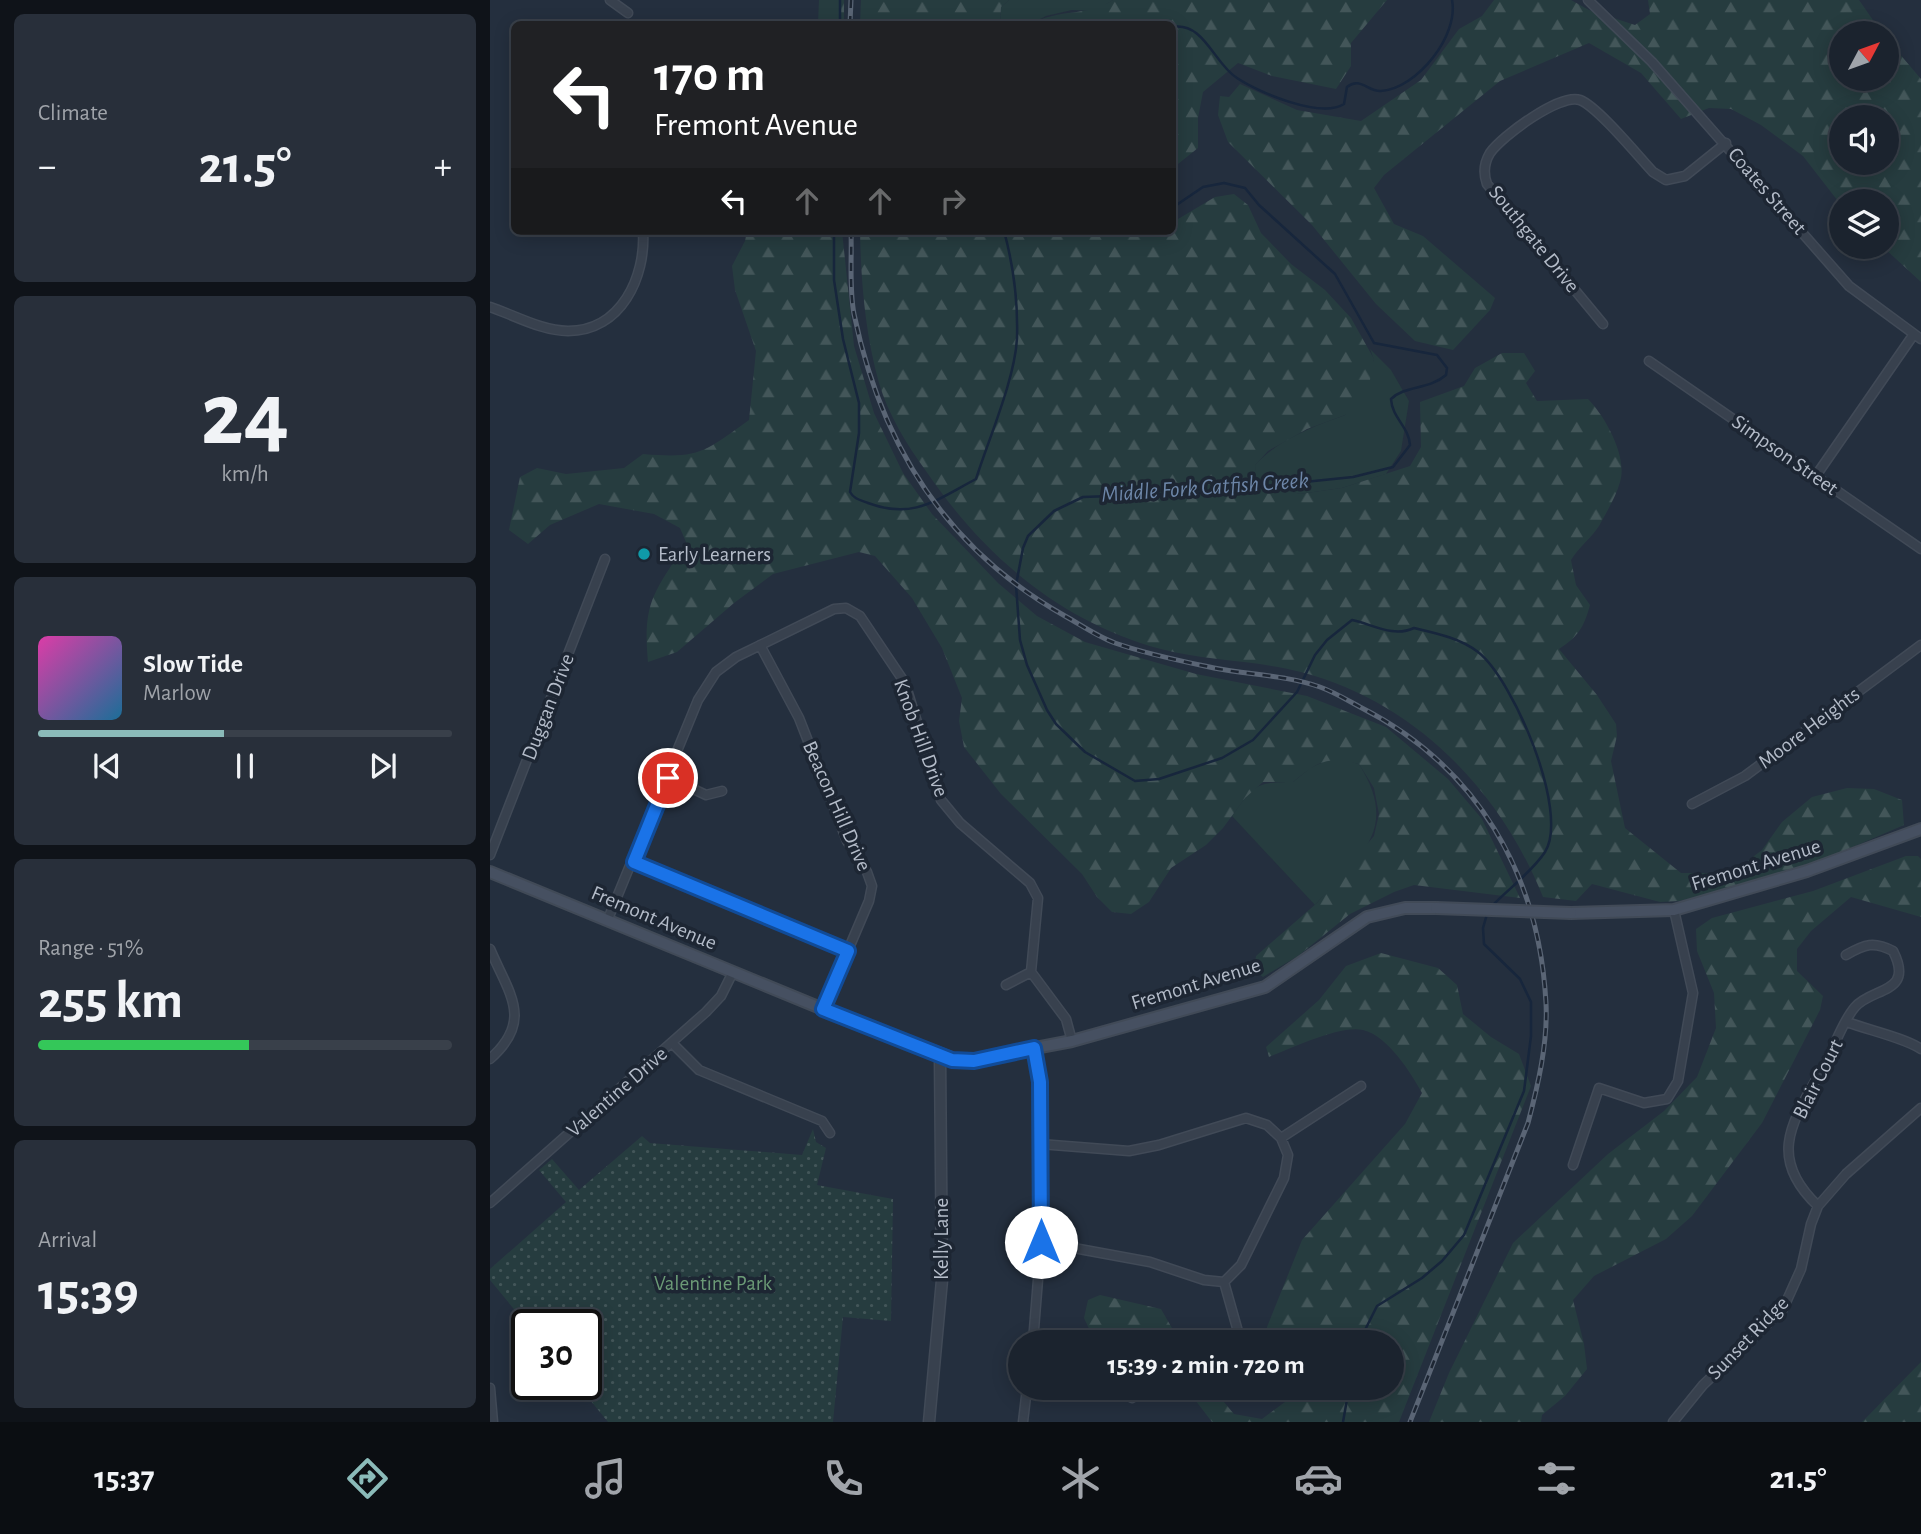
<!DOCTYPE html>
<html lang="en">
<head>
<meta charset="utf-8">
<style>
  body { margin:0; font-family:"Alegreya Sans",sans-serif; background:#282f3a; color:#f1f3f6; height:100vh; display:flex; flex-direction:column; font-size:26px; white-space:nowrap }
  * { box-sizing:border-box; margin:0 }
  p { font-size:23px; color:#a0a4aa }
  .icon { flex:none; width:38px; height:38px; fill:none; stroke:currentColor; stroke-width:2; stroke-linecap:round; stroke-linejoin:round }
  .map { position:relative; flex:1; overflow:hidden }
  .side { display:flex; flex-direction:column; gap:14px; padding:14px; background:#0f1319; width:490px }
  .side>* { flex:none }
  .banner { position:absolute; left:21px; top:21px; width:665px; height:214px; border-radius:10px; box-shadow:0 4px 18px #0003,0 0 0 2px #39404a; background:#202124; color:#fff; overflow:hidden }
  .needle { width:46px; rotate:49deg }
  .fabs { position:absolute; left:1339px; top:21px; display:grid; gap:14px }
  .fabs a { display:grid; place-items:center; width:70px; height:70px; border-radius:50%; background:#1b232e; box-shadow:0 4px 18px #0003,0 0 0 2px #39404a; font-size:35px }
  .speed { position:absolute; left:21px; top:1309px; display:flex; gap:14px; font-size:35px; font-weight:700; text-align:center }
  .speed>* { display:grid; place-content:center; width:91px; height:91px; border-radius:50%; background:#1b232e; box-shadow:0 4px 18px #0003,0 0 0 2px #39404a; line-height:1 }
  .speed .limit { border:4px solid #111; border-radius:10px; background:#fff; color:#111 }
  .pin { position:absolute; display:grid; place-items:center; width:60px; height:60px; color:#fff; margin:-30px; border:4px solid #fff; border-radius:50%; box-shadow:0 2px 7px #0007 }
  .me { position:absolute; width:77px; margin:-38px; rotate:0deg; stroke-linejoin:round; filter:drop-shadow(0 0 5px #0008) }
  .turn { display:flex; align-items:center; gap:24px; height:147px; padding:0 28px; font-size:32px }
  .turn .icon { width:91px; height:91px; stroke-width:2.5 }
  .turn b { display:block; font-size:49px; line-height:60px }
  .lanes { display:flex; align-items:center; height:66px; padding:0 28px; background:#0003; justify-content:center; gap:35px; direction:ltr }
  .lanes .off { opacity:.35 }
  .big { font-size:52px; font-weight:700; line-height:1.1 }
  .side .card { flex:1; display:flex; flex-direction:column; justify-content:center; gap:10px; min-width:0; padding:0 24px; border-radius:10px; background:#282f3a }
  .side .dial { align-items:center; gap:0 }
  .dial b { font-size:91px; line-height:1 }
  .song { display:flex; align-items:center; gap:21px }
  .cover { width:84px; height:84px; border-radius:10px; background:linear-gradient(135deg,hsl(320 70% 55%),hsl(200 70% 35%)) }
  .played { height:7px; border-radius:4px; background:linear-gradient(90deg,#8bbbb9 45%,#39404a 45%) }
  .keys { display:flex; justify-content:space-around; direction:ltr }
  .heat { display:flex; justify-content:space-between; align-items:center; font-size:38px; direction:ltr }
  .charge { height:10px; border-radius:5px; background:linear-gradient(90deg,#34c759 51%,#39404a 0) }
  .trip { position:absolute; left:518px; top:1330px; width:396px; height:70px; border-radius:35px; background:#1b232e; box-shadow:0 4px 18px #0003,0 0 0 2px #39404a; font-weight:700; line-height:70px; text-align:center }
  .dock { display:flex; height:112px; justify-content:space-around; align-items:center; background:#0b0e12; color:#a0a4aa }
  .dock .icon { width:49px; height:49px }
  .dock .current { color:#8bbbb9 }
  .dock b { font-size:32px; color:#f1f3f6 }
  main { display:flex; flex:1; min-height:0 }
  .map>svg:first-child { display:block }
  .grass { fill:#263c3f }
  .forest { fill:url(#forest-firs); fill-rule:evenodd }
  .park { fill:url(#park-dots) }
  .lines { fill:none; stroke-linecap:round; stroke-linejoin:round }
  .stream { stroke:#17263c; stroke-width:2.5 }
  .minor-casing { stroke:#414a57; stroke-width:11 }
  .tertiary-casing { stroke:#414a57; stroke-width:13 }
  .secondary-casing { stroke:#414a57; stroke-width:14 }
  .minor { stroke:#38414e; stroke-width:8 }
  .tertiary { stroke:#38414e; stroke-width:10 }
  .secondary { stroke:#465061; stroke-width:10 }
  .rail-casing { stroke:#5a6575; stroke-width:5 }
  .rail { stroke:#1d2633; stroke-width:2.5; stroke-dasharray:8; stroke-linecap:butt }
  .secondary-bridge-casing { stroke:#414a57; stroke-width:14; stroke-linecap:butt }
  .secondary-bridge { stroke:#465061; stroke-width:10 }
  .route-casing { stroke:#114b97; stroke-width:18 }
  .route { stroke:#1a73e8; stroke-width:12 }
  .culture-dot { fill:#0f9aa8; stroke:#1d2633; stroke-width:2.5 }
  .labels { text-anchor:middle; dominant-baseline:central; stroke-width:7; stroke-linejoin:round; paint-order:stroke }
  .street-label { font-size:21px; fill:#b4bcc9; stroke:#1d2633 }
  .poi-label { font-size:21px; fill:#b4bcc9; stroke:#1d2633; text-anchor:start }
  .park-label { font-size:21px; fill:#6b9a76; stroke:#1d2633 }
  .water-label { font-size:23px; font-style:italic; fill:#6d86a8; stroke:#1d2633 }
</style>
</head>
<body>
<main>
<section class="side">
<div class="card"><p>Climate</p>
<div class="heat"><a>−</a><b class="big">21.5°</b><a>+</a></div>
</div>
<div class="card dial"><b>24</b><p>km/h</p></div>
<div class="card">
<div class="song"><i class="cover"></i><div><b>Slow Tide</b><p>Marlow</p></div></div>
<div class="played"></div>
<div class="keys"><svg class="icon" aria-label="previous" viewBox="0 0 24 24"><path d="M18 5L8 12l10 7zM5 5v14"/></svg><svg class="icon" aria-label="pause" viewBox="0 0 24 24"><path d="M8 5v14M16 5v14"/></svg><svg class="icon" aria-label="next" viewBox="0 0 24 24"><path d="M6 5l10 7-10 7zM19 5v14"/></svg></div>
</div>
<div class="card"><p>Range · 51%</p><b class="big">255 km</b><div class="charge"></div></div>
<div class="card"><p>Arrival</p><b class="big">15:39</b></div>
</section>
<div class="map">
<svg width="1431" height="1422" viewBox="0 0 1431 1422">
  <defs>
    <pattern id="forest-firs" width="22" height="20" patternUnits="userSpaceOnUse" patternTransform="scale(1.75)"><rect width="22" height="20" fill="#263c3f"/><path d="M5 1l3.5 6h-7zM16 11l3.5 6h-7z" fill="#435659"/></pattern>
    <pattern id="park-dots" width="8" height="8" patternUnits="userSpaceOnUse" patternTransform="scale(1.75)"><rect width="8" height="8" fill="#263c3f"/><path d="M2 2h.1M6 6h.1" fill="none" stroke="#435659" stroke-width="1.8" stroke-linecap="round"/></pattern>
  </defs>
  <rect width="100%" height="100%" fill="#242f3e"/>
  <path class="grass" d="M519 0H623L606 11 582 10 556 16 541 24H510L511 7Z
    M880 349 901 370 919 401 911 451 896 474 852 488 810 494 766 483 765 465C789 439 822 427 855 415L884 360Z
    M844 757 869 764C911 831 869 856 825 905L742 816C764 785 766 782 803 782L820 768Z"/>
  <path class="forest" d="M329 0H354V24H328Z
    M371 0H519L511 7 510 24H370Z
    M623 0H897L861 43V66L846 89 782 76 748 63 713 92 708 118V148L683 168 682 24H541C570 8 597 17 623 0Z
    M1004 0H1081L1099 10 1145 25 1160 14 1158 0H1369L1392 33H1351V79H1396L1397 39 1431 79V282L1393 247H1396V201H1351V205L1313 156 1271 125 1241 109 1219 108 1191 119 1151 73 1099 43 1010 81 894 175 884 188 904 224 933 236 1005 298 1000 310 963 350 925 341 886 304 822 225 738 142 728 115 730 96 739 97 750 84 807 110 871 121 931 80 969 29 992 16ZM1351 117H1396V163H1351Z
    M744 194 758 205 771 233 801 264 835 290 861 318 884 359 878 390 855 415 817 429 778 451 765 465 767 483 810 494 852 488 920 466 931 447 930 402 974 386 985 368 1012 353H1034L1045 371 1036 383 1047 401 1098 399C1115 416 1138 457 1130 482 1126 497 1116 513 1109 526 1102 537 1089 547 1081 560L1086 585 1100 605C1094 627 1088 637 1069 649L1107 695 1126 724 1127 736 1121 761 1135 828 1191 873H1224L1251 866 1272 850 1292 822 1322 797 1357 788 1384 789 1412 800 1414 825 1349 853 1247 888 1189 901 1170 902 1102 884 1086 901 1053 897C1010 790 925 702 811 672 765 660 716 661 671 649 570 622 493 555 436 471 417 445 398 414 389 383 375 333 371 282 370 231H682L683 222 725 197Z
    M257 231H352L364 346 384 413 413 473 442 514 508 583 547 616 595 642 706 674 817 696 896 727 958 779 992 819 1030 898 924 885 904 892 860 914 808 956 773 977 764 970 766 956 827 903 884 836 889 814 884 788 869 764C837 755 827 762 803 782H773L755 798 733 828 716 845 681 868 659 902 641 914 622 912 607 897 592 874 511 794 474 747 469 721 472 698 452 648 422 598 385 556 369 552 283 574 244 603 187 652 158 662C152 599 166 592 196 542L190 528 164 514 109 504 60 525 38 544 19 530 30 477 47 468 76 474 134 468 153 454C210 459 214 452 259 420L266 351 245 290 242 266 255 241Z
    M1416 856H1428L1431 859V917L1361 897 1321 931 1307 949V971L1333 996 1330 1010 1272 1123 1202 1216 1176 1239 1104 1276 1083 1300 1094 1344 1097 1369 1075 1396 1052 1415 1051 1422H939L959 1373 1023 1243 1118 1154 1174 1111 1207 1077 1226 1028 1224 993 1207 951 1206 929 1222 918 1323 891Z
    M891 953 948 968 967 985 973 1014 1001 1037 1029 1054 1041 1086 909 1422H722L696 1388H722L744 1414 772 1419 795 1402 790 1388H901V1342H778L777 1327 812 1240 915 1124 932 1093C921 1073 898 1036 873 1030 850 1025 802 1048 779 1057L776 1047 829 1000 856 966Z
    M610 1295 671 1309 690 1342H631L602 1335 594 1318 598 1300Z
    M1431 1362V1422H1372Z"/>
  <path class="park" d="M323 1129 326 1142 336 1148 327 1185 403 1199 401 1321 353 1317 343 1422H118L87 1384H96V1325H37L0 1280V1269L76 1202 49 1170 62 1159 89 1190 152 1136 160 1143 312 1155Z"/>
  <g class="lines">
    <path class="stream" d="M350 24V0
      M682 27C714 21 724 64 747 78 768 92 830 119 854 104L857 87C870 76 878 92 891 91 928 88 969 35 962 0
      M682 208 713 187 734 183 755 188 769 205 845 274 884 343 947 355 957 368 956 375C939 390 915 385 901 399 902 418 919 427 920 445L903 467 863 477 708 493 593 497 564 511 538 536 533 548 526 585 530 640 537 665 557 710 566 724 595 752 645 781 669 779 732 758 763 740 807 692 825 655 837 640 862 620C882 624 903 638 924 628 945 633 970 638 988 652 1023 679 1080 812 1055 852 1042 872 1018 889 1002 906
      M344 231V280L353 339 369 403V433L360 492C364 499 370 500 378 503 423 520 446 500 486 479 499 438 525 379 527 338 528 304 523 264 514 231
      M869 1342 887 1306 932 1278 952 1261 974 1235 1034 1091 1041 1036V1002L1030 979 994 944 993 928 997 914
      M853 1422 859 1388"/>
    <defs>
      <path id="minor" d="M120 0 138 13
        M1098 0 1162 62 1359 286 1431 339
        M0 307C24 315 52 331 78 331 131 331 156 277 153 231
        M1113 324 997 184C993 173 994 163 1000 153 1012 136 1070 93 1090 100 1108 107 1148 156 1163 172L1176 180 1195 176 1236 143
        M1159 361 1431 549
        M1325 477 1424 334
        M270 645 309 718 357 841 377 872 382 886 379 901 333 1009
        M178 777 216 795 232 791
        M1202 804 1255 776 1431 645
        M0 855 115 559
        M144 861 358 951
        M118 919 208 700 226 672 246 657 344 609 356 608 370 616 415 683 451 800 470 823 540 883 548 898 541 972 576 1019 582 1041
        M0 949C19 994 44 1020 0 1059
        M516 985 541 972
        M1357 1022C1378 1030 1415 1038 1431 1049
        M183 1044 209 1070 332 1121 340 1133
        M791 1138 871 1086
        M550 1144 639 1151 669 1145 756 1118 777 1125 791 1138 798 1155 794 1178 751 1265 734 1282 714 1280 660 1262 551 1242
        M1083 1165 1109 1088 1154 1103 1177 1099 1188 1081 1203 993 1184 910
        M0 1203 216 1012 231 996 243 972
        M1328 1206C1274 1155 1305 1118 1335 1064 1345 1046 1352 1022 1365 1007 1382 987 1425 994 1403 951 1384 941 1375 944 1356 955
        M734 1282 751 1342
        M543 1342 551 1242 550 1082 544 1048
        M0 1388 3 1422
        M623 1388 642 1398
        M533 1422 537 1388
        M1183 1422 1213 1385 1293 1309 1311 1269 1321 1224 1328 1206 1356 1174 1431 1108"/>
      <path id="tertiary" d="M439 1422 452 1280 450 1056"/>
      <path id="secondary" d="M0 872 333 1009 472 1062 582 1041 775 987 877 917 915 908H946
        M1081 913 1184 910 1317 871 1431 829"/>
    </defs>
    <use href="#minor" class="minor-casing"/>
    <use href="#tertiary" class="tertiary-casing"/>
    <use href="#secondary" class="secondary-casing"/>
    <use href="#minor" class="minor"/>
    <use href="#tertiary" class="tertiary"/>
    <use href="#secondary" class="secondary"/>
    <defs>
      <path id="rail" d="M360 24 361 0
        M361 231C362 258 359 288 364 314 391 445 457 550 575 616 591 625 608 637 625 643 656 654 691 661 724 668 759 675 796 675 830 687 844 692 857 700 870 707 987 766 1049 874 1056 1003 1058 1043 1048 1085 1038 1123L920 1422"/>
    </defs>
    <use href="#rail" class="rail-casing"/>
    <use href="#rail" class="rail"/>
    <defs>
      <path id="secondary-bridge" d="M946 908 1081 913"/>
    </defs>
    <use href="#secondary-bridge" class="secondary-bridge-casing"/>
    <use href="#secondary-bridge" class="secondary-bridge"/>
  </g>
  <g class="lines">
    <defs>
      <path id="route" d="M178 778 144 862 358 951 333 1009 462 1060 484 1061 544 1048 550 1082 551 1242"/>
    </defs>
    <use href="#route" class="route-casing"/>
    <use href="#route" class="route"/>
  </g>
  <circle class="culture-dot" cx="154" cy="554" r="7"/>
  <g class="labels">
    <g class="street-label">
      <text transform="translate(1277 191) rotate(49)">Coates Street</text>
      <text transform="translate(1044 239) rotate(51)">Southgate Drive</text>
      <text transform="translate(1295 455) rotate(35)">Simpson Street</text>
      <text transform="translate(58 707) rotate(-69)">Duggan Drive</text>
      <text transform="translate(1319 728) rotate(-37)">Moore Heights</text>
      <text transform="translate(431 738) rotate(70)">Knob Hill Drive</text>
      <text transform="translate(347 806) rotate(66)">Beacon Hill Drive</text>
      <text transform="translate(1266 865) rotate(-17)">Fremont Avenue</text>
      <text transform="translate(164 918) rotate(23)">Fremont Avenue</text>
      <text transform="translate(706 984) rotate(-17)">Fremont Avenue</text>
      <text transform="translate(1328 1079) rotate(-63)">Blair Court</text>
      <text transform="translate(127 1092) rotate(-41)">Valentine Drive</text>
      <text transform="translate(451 1239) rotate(-90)">Kelly Lane</text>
      <text transform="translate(1258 1338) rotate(-46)">Sunset Ridge</text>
    </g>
    <g class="poi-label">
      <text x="168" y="554">Early Learners</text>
    </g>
    <g class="park-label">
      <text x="223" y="1283">Valentine Park</text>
    </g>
    <g class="water-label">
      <text transform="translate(715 488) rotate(-4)">Middle Fork Catfish Creek</text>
    </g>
  </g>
</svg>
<div class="fabs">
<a><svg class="needle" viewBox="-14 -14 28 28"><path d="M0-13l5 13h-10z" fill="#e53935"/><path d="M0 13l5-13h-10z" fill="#a0a4aa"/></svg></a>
<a><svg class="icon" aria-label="sound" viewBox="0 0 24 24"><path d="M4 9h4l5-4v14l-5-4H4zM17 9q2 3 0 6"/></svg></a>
<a><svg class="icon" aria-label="layers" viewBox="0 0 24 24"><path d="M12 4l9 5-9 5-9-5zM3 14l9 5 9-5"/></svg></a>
</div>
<div class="speed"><div class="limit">30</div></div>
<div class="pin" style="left:178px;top:778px;background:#d93025"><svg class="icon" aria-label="arrive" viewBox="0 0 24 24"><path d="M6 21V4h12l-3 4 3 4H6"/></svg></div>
<svg class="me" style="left:551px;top:1242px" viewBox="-20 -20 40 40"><circle r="19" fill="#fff"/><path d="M0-13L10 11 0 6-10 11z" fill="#1a73e8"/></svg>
<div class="trip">15:39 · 2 min · 720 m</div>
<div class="banner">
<div class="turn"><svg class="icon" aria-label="left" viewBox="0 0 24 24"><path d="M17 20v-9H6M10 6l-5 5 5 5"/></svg><div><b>170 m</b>Fremont Avenue</div></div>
<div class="lanes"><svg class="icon" aria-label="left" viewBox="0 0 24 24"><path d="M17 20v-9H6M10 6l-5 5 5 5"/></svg><svg class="icon off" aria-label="ahead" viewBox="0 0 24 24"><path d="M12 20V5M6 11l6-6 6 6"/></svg><svg class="icon off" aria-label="ahead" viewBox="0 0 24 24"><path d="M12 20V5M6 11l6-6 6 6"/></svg><svg class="icon off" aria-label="right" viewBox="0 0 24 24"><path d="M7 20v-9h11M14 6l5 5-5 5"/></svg></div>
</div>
</div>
</main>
<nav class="dock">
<b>15:37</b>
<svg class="icon current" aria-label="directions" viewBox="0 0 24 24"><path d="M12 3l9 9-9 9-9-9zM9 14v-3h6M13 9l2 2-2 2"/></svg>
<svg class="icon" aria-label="music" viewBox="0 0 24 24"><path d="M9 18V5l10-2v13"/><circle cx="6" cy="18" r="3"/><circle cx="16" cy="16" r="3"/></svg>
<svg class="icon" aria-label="phone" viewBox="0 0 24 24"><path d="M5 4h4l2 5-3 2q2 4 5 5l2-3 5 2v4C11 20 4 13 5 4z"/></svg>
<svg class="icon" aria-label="climate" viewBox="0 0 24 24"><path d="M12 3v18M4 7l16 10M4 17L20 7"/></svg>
<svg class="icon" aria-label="car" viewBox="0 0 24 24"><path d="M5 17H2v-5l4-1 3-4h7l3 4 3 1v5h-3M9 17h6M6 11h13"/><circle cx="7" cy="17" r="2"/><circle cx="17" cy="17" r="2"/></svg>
<svg class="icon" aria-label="filters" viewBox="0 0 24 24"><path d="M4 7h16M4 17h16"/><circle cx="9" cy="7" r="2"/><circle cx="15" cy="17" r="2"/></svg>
<b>21.5°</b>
</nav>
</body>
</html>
